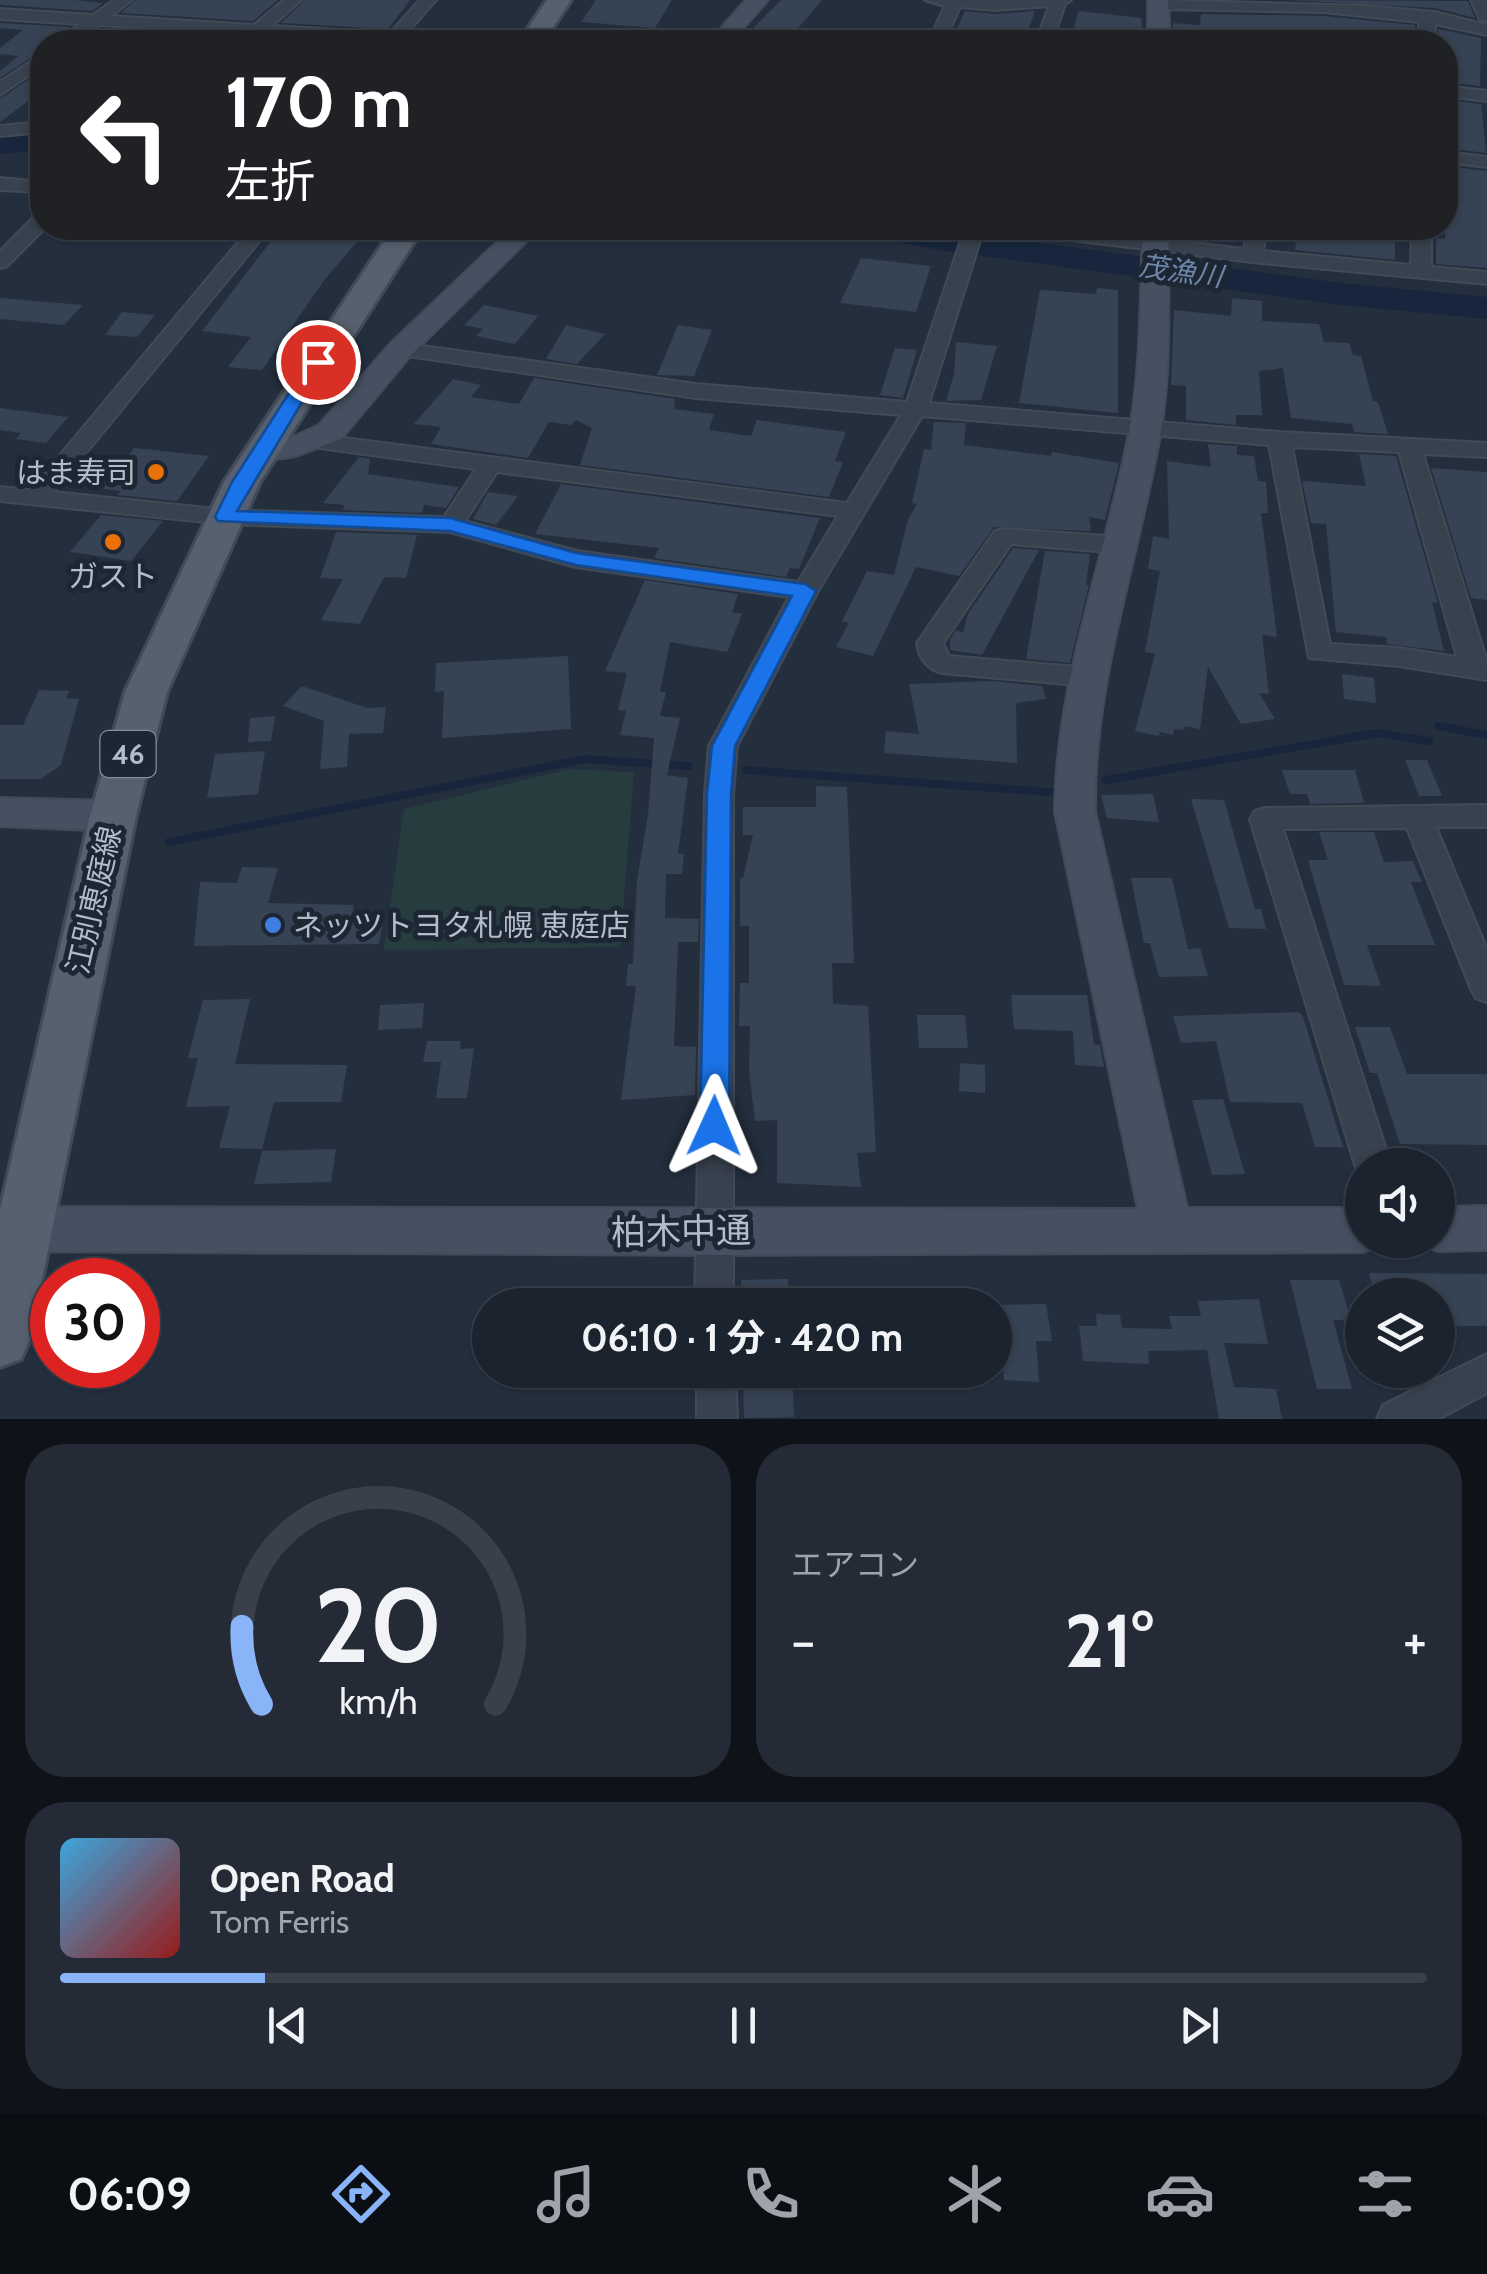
<!DOCTYPE html>
<html lang="ja">
<head>
<meta charset="utf-8">
<style>
  body { margin:0; font-family:Cabin,"Noto Sans JP",sans-serif; background:#242b36; color:#f1f3f6; height:100vh; display:flex; flex-direction:column; font-size:38px; white-space:nowrap }
  * { box-sizing:border-box; margin:0 }
  p { font-size:32px; color:#a0a4aa }
  .icon { flex:none; width:55px; height:55px; fill:none; stroke:currentColor; stroke-width:2; stroke-linecap:round; stroke-linejoin:round }
  .map { position:relative; height:1419px; overflow:hidden }
  .details { display:flex; flex-direction:column; gap:25px; padding:25px; background:#0f1319; flex:1 }
  .details>* { flex:none }
  .hud { position:absolute; left:30px; top:30px; width:1428px; height:210px; border-radius:40px; box-shadow:0 2px 8px #0004,0 0 0 2px #39404a; background:#202124; color:#fff; overflow:hidden }
  .tools { position:absolute; left:1345px; top:1148px; display:grid; gap:20px }
  .tools a { display:grid; place-items:center; width:110px; height:110px; border-radius:50%; background:#1b232e; box-shadow:0 2px 8px #0004,0 0 0 2px #39404a; font-size:50px }
  .speed { position:absolute; left:30px; top:1258px; display:flex; gap:20px; font-size:50px; font-weight:700; text-align:center }
  .speed>* { display:grid; place-content:center; width:130px; height:130px; border-radius:50%; background:#1b232e; box-shadow:0 2px 8px #0004,0 0 0 2px #39404a; line-height:1 }
  .speed .limit { border:15px solid #d22; background:#fff; color:#111 }
  .pin { position:absolute; display:grid; place-items:center; width:85px; height:85px; color:#fff; margin:-42px; border:5px solid #fff; border-radius:50%; box-shadow:0 2px 10px #0007 }
  .me { position:absolute; width:110px; margin:-55px; rotate:1deg; stroke-linejoin:round; filter:drop-shadow(0 0 8px #0008) }
  .turn { display:flex; align-items:center; gap:35px; height:210px; padding:0 30px; font-size:45px }
  .turn .icon { width:130px; height:130px; stroke-width:2.5 }
  .turn b { display:block; font-size:70px; line-height:85px }
  .big { font-size:75px; font-weight:700; line-height:1.1 }
  .details .tile { flex:1; display:flex; flex-direction:column; justify-content:center; gap:15px; min-width:0; padding:0 35px; border-radius:40px; background:#242b36 }
  .details .dial { align-items:center; gap:0 }
  .dial svg { height:260px; overflow:visible; fill:none; stroke:#39404a; stroke-width:7; stroke-linecap:round; text-anchor:middle }
  .dial text { fill:#f1f3f6; stroke:none }
  .song { display:flex; align-items:center; gap:30px }
  .cover { width:120px; height:120px; border-radius:15px; background:linear-gradient(135deg,hsl(200 70% 55%),hsl(0 70% 35%)) }
  .played { height:10px; border-radius:5px; background:linear-gradient(90deg,#8ab4f8 15%,#39404a 15%) }
  .keys { display:flex; justify-content:space-around; direction:ltr }
  .heat { display:flex; justify-content:space-between; align-items:center; font-size:55px; direction:ltr }
  .details .tiles { flex:1; display:grid; gap:25px; grid-template-columns:1fr 1fr }
  .tile:last-child { grid-column:span 2 }
  .trip { position:absolute; left:472px; top:1288px; width:540px; height:100px; border-radius:50px; background:#1b232e; box-shadow:0 2px 8px #0004,0 0 0 2px #39404a; font-weight:700; line-height:100px; text-align:center }
  .tab-bar { display:flex; height:160px; justify-content:space-around; align-items:center; background:#0b0e12; color:#a0a4aa }
  .tab-bar .icon { width:70px; height:70px }
  .tab-bar .active { color:#8ab4f8 }
  .tab-bar b { font-size:45px; color:#f1f3f6 }
  .map>svg:first-child { display:block }
  .green { fill:#263c3f }
  .lines { fill:none; stroke-linecap:round; stroke-linejoin:round }
  .stream { stroke:#17263c; stroke-width:8 }
  .river { fill:#17263c; fill-rule:evenodd }
  .building { fill:#364354 }
  .street-casing { stroke:#414a57; stroke-width:4 }
  .secondary-casing { stroke:#414a57; stroke-width:4 }
  .primary-casing { stroke:#414a57; stroke-width:6 }
  .street { fill:#38414e; fill-rule:evenodd }
  .secondary { fill:#465061; fill-rule:evenodd }
  .primary { fill:#56606e; fill-rule:evenodd }
  .route { fill:#1a73e8; stroke:#114b97; stroke-width:2.5 }
  .food-dot { fill:#e8710a; stroke:#1d2633; stroke-width:4 }
  .shop-dot { fill:#3f7fe0; stroke:#1d2633; stroke-width:4 }
  .labels { text-anchor:middle; dominant-baseline:central; stroke-width:10; stroke-linejoin:round; paint-order:stroke }
  .far-water-label { font-size:28px; font-style:italic; fill:#6d86a8; stroke:#1d2633 }
  .shield { fill:#1d2633; stroke:#878f9c; stroke-width:2.5 }
  .shield-label { font-size:28px; font-weight:bold; fill:#b4bcc9 }
  .poi-label { font-size:30px; fill:#b4bcc9; stroke:#1d2633; text-anchor:end }
  .street-label { font-size:30px; fill:#b4bcc9; stroke:#1d2633 }
  .near-street-label { font-size:35px; fill:#b4bcc9; stroke:#1d2633 }
</style>
</head>
<body>
<div class="map">
<svg width="1487" height="1419" viewBox="0 0 1487 1419">
  <rect width="100%" height="100%" fill="#242f3e"/>
  <path class="green" d="M570 769 634 772 620 947 384 950 404 809Z"/>
  <g class="lines">
    <path class="stream" d="M1438 726 1487 735
      M746 770 1050 792
      M1106 780 1377 733 1429 741
      M169 842 585 759 689 766"/>
    <path class="river" d="M42 132V150L0 154V136Z
      M860 228H926L1342 283 1487 297V319L1342 305 939 250 864 235Z"/>
  </g>
  <path class="building" d="M0 0H74L103 3 92 11 0 5Z
    M136 0H278L253 21 121 13Z
    M305 0H410L388 29 281 23Z
    M596 0H672L655 28 581 22Z
    M781 0H822L788 40 746 35Z
    M1287 0 1468 1 1475 18 1435 8Z
    M965 11 995 14 1035 11 1026 36 1017 35 1013 42H951Z
    M1078 11 1141 18 1144 42H1071Z
    M1201 14 1324 16 1415 25 1414 42H1348L1273 33 1272 36 1260 35V39L1173 28V23L1200 25Z
    M0 23 70 27 54 42H42V50L0 78V71L18 56 0 54V48L23 30 0 28Z
    M100 29 244 38 249 42H81Z
    M1438 29 1481 38 1480 86 1445 82V42H1438Z
    M42 70V91L0 122V99Z
    M1445 100 1481 104 1486 153 1445 148Z
    M1445 166 1487 171V268L1436 264V238L1445 239Z
    M281 228H369L325 279 262 370 228 367 251 337 202 331Z
    M1298 228H1345L1357 229 1356 234 1395 239V260L1295 250Z
    M861 258 931 266 916 312 840 303Z
    M1097 288 1118 290V413L1019 403 1040 290 1096 294Z
    M0 298 83 305 64 325 0 319Z
    M1232 298 1262 301V321L1319 324 1324 342 1349 343 1353 355 1361 356 1373 401 1378 402 1388 434 1354 432 1352 424 1291 418 1283 368 1259 371 1262 415H1236V425L1186 420V386L1171 385 1174 310 1231 316Z
    M484 305 538 316 515 344 476 336 483 329 464 325Z
    M122 312 155 315 137 337 105 335Z
    M566 325 605 334 577 364 546 359Z
    M678 325 712 330 694 376 657 375Z
    M956 342 997 346 981 400 946 401 954 374Z
    M895 348 917 350 903 398 880 395Z
    M534 378 675 399 674 409 714 414 709 430 751 436 757 420 846 432 835 461 843 462 829 497 580 465 592 428 576 420 572 425 549 422 528 458 431 444 441 427 414 424 453 379 481 385 471 397 519 404Z
    M0 408 68 417 46 443 16 439 21 433 0 430Z
    M934 422 966 423 964 445 1051 456 1052 452 1119 463 1105 520 1089 517 1091 531 994 527 959 576 916 567 873 656 836 647 849 623 842 621 867 571 894 575 908 520 917 504 912 503 924 449 931 450Z
    M1208 444 1237 446V455L1254 456 1258 481 1266 482 1268 513H1261L1277 637 1262 635 1269 694 1259 693 1275 719 1241 724 1208 667 1200 729 1185 726 1184 730 1174 729 1173 735 1160 732 1159 736 1135 731 1155 654 1145 652 1160 571 1148 569 1153 536 1169 539 1167 461 1211 467Z
    M134 448 209 456 177 501 117 495 121 491 103 489Z
    M1359 454 1396 456 1438 603 1432 602 1444 651 1387 644 1386 637 1336 632 1326 524 1311 523 1302 481 1366 486Z
    M359 457 370 459 368 474 459 487 446 508 424 505 422 513 343 510 344 505 323 503Z
    M1431 468 1487 472V600L1471 598Z
    M561 484 820 518 799 569 790 568 786 577 654 558 659 548 535 534Z
    M488 492 518 496 496 525 473 519Z
    M101 515 163 521 131 561 70 552Z
    M336 532 417 535 406 578 384 577 360 624 321 620 343 579 320 578Z
    M1013 548 1039 550 982 655 950 650V640L956 630 963 633 968 614Z
    M1045 551 1090 554 1086 585H1089L1070 663 1026 659Z
    M645 580 738 594 732 612 742 614 727 652 670 642 660 692H666L660 716 680 718 667 775 688 778 678 854H684L682 874H666L665 918 699 919 698 942H678L674 1046 696 1047 695 1095 621 1100 636 986H626L628 964H633L637 881 648 814 654 738 620 735 626 711 618 710 627 673 605 671Z
    M568 656 571 729 442 738 444 691 435 692 436 663Z
    M1342 674 1374 678 1376 703 1344 699Z
    M992 681 1042 686 1046 699 1016 703 1017 763 884 753 886 731 919 734 909 684Z
    M302 686 367 708 386 707 383 733 349 734 347 767 320 769 324 721 283 706Z
    M39 690 69 691 66 698 79 699 61 765 41 779H0V725H23Z
    M275 716 271 741 248 742 250 718Z
    M265 751 258 794 207 798 215 754Z
    M1405 760H1427L1442 796H1419Z
    M1282 770H1355L1364 803 1310 804 1307 794H1290Z
    M816 786 847 787 854 963H832L833 1004 868 1006 876 1152 857 1153 861 1187 777 1183V1120L755 1121 749 1071 750 1026H739L740 983H749V926H740V878H743L753 835H743V807H816Z
    M1153 794 1159 822 1107 818 1101 795Z
    M1191 799 1224 800 1255 909H1261L1266 929 1229 928Z
    M1319 832H1374L1384 862 1413 861 1422 882H1411L1435 945H1367L1381 986 1344 985 1308 860H1328Z
    M242 867 278 868 268 903 354 905 352 916H384L379 944 194 946 200 882 237 883Z
    M1131 878H1172L1188 949 1200 948 1208 976 1159 977 1150 943H1144Z
    M1011 995H1087L1094 1044 1100 1045 1104 1067 1075 1065 1073 1031 1014 1029Z
    M250 999 235 1064 347 1065 341 1102H274L262 1149 219 1148 230 1106 186 1107 198 1058H188L203 1000Z
    M424 1003 422 1028 378 1030 380 1005Z
    M1299 1012 1303 1017 1343 1147H1315L1302 1103 1230 1102 1216 1041 1181 1043 1173 1016Z
    M917 1015H965L968 1048H919Z
    M1355 1027H1390L1407 1074H1487V1145L1400 1144 1377 1073H1370Z
    M427 1041H461L460 1049 474 1048 467 1098H436L441 1062H423Z
    M960 1063 985 1065V1093L959 1091Z
    M1223 1099 1245 1174 1212 1175 1192 1100Z
    M336 1149 331 1182 254 1184 262 1151Z
    M1369 1273 1487 1274V1326H1438V1295H1375Z
    M788 1279 789 1305H742L741 1280Z
    M1290 1280H1339L1351 1320H1333L1352 1389H1317Z
    M1259 1299 1268 1344 1224 1343 1234 1387 1276 1389 1282 1419H1219L1207 1350 1148 1351 1149 1364 1083 1361 1079 1326H1097L1096 1314 1120 1315 1122 1328 1172 1329 1169 1316H1201L1198 1301Z
    M1046 1304 1052 1341H1036L1039 1382 1004 1380 997 1305Z
    M743 1370H792L794 1417 744 1418Z"/>
  <g class="lines">
    <defs>
      <path id="street" d="M114 0H132L111 16 254 25 284 0H301L272 26 390 33 420 0H436L406 34 450 37 458 42H381L262 35 252 40 245 34 99 25 75 42H57L80 24 0 19V9L93 15Z
        M925 0H1071L1065 4 1052 42H1036L1049 6 995 10 960 7 944 42H928L945 6Z
        M1156 0 1365 6 1435 12 1487 25V35L1435 24 1434 42H1418L1419 22 1324 12 1159 9 1151 4Z
        M1471 0H1487V21L1480 20Z
        M1159 30 1225 37 1233 42 1153 38V32Z
        M42 54V66L0 95V82Z
        M1445 86 1487 91V101L1445 96Z
        M42 122V132L0 136V126Z
        M1445 152 1487 157V167L1445 162Z
        M0 178 42 182V192L0 190Z
        M42 214 45 228 7 266 0 268V251L35 216Z
        M250 228H270L54 492 225 510 444 517 476 469 305 446 302 441 313 434 847 503 901 415 696 398 401 355 390 349 401 343 696 384 907 402 965 228H984L929 403 1279 432 1487 443V457L1423 454 1487 662V680L1399 666 1309 658 1269 445 922 416 818 591 737 746 733 795V1305H695L705 795 709 746 789 597 576 567 450 532 225 524 0 501V487L31 490ZM1292 447 1399 452 1457 657 1399 648 1330 644ZM497 472 838 516 798 582 577 551 465 521Z
        M1012 228H1066L1244 249 1249 228H1267L1263 251 1411 265 1412 228H1431V267L1487 272V284L1252 262 1022 234Z
        M1004 529 1121 537 1133 545 1121 553 1011 544 943 643 949 656 1089 668 1099 671 1102 677 1099 683 1089 686 942 673C927 669 919 658 917 643L921 637 995 531Z
        M1487 805V827H1436L1487 950V1002L1476 998 1471 989 1407 828 1283 829 1391 1165H1362V1177L1355 1165 1250 819 1255 811 1265 808Z
        M1487 1354V1393L1438 1419H1377L1383 1405Z
        M697 1370H735L737 1419H697Z"/>
      <path id="secondary" d="M746 0H768L731 42H709Z
        M1148 0H1168L1170 42H1148Z
        M512 228H540L411 355 341 439 296 456 262 461 251 459 246 452 251 445 289 439 319 425 391 343Z
        M1143 228H1169C1167 297 1172 367 1160 435 1138 562 1093 682 1095 812L1187 1208H1362V1240H1382L1380 1246 1362 1252 713 1255 0 1251V1207L1138 1209 1055 812C1056 680 1105 560 1129 433 1142 366 1140 296 1143 228Z
        M0 798 113 801 127 806 133 816 127 826 113 831 0 826Z
        M1487 1206V1250L1438 1251 1420 1245 1418 1240H1438V1207Z"/>
      <path id="primary" d="M547 0H571L543 42H519Z
        M393 228H423L260 482 167 692 136 816 30 1339 21 1359 0 1367V1210L90 816 125 692 224 482Z"/>
    </defs>
    <use href="#street" class="street-casing"/>
    <use href="#secondary" class="secondary-casing"/>
    <use href="#primary" class="primary-casing"/>
    <use href="#street" class="street"/>
    <use href="#secondary" class="secondary"/>
    <use href="#primary" class="primary"/>
  </g>
  <path class="route" d="M318 356 326 362 237 511 450 518 576 553 805 584 816 591 735 746 731 795 729 1126 725 1135 714 1138 704 1135 700 1126 707 795 712 746 792 596 576 565 450 531 218 521 215 517 232 482 309 362Z"/>
  <g class="food-dot">
    <circle cx="156" cy="472" r="10"/>
    <circle cx="113" cy="542" r="10"/>
  </g>
  <circle class="shop-dot" cx="273" cy="925" r="10"/>
  <g class="labels">
    <g class="far-water-label">
      <text transform="translate(1181 271) rotate(8)">茂漁川</text>
    </g>
    <rect class="shield" x="100.5" y="731" width="55" height="46" rx="8"/>
    <g class="shield-label">
      <text x="128" y="754">46</text>
    </g>
    <g class="poi-label">
      <text x="136" y="472">はま寿司</text>
      <text x="113" y="576" text-anchor="middle">ガスト</text>
      <text x="293" y="925" text-anchor="start">ネッツトヨタ札幌 恵庭店</text>
    </g>
    <g class="street-label">
      <text transform="translate(94 900) rotate(-77)">江別恵庭線</text>
    </g>
    <g class="near-street-label">
      <text transform="translate(681 1231) rotate(-1)">柏木中通</text>
    </g>
  </g>
</svg>
<div class="tools">
<a><svg class="icon" aria-label="sound" viewBox="0 0 24 24"><path d="M4 9h4l5-4v14l-5-4H4zM17 9q2 3 0 6"/></svg></a>
<a><svg class="icon" aria-label="layers" viewBox="0 0 24 24"><path d="M12 4l9 5-9 5-9-5zM3 14l9 5 9-5"/></svg></a>
</div>
<div class="speed"><div class="limit">30</div></div>
<div class="pin" style="left:318px;top:362px;background:#d93025"><svg class="icon" aria-label="arrive" viewBox="0 0 24 24"><path d="M6 21V4h12l-3 4 3 4H6"/></svg></div>
<svg class="me" style="left:714px;top:1126px" viewBox="-20 -20 40 40"><path d="M0-17L14 15 0 8-14 15z" fill="#1a73e8" stroke="#fff" stroke-width="4"/></svg>
<div class="trip">06:10 · 1 分 · 420 m</div>
<div class="hud">
<div class="turn"><svg class="icon" aria-label="left" viewBox="0 0 24 24"><path d="M17 20v-9H6M10 6l-5 5 5 5"/></svg><div><b>170 m</b>左折</div></div>
</div>
</div>
<section class="details">
<div class="tiles">
<div class="tile dial"><svg viewBox="0 0 100 80">
<path d="M14 69A42 42 0 1 1 86 69"/>
<path d="M14 69A42 42 0 0 1 8 45" stroke="#8ab4f8"/>
<text x="50" y="56" font-size="32" font-weight="700">20</text>
<text x="50" y="72" font-size="11">km/h</text>
</svg></div>
<div class="tile"><p>エアコン</p>
<div class="heat"><a>−</a><b class="big">21°</b><a>+</a></div>
</div>
<div class="tile">
<div class="song"><i class="cover"></i><div><b>Open Road</b><p>Tom Ferris</p></div></div>
<div class="played"></div>
<div class="keys"><svg class="icon" aria-label="previous" viewBox="0 0 24 24"><path d="M18 5L8 12l10 7zM5 5v14"/></svg><svg class="icon" aria-label="pause" viewBox="0 0 24 24"><path d="M8 5v14M16 5v14"/></svg><svg class="icon" aria-label="next" viewBox="0 0 24 24"><path d="M6 5l10 7-10 7zM19 5v14"/></svg></div>
</div>
</div>
</section>
<nav class="tab-bar">
<b>06:09</b>
<svg class="icon active" aria-label="directions" viewBox="0 0 24 24"><path d="M12 3l9 9-9 9-9-9zM9 14v-3h6M13 9l2 2-2 2"/></svg>
<svg class="icon" aria-label="music" viewBox="0 0 24 24"><path d="M9 18V5l10-2v13"/><circle cx="6" cy="18" r="3"/><circle cx="16" cy="16" r="3"/></svg>
<svg class="icon" aria-label="phone" viewBox="0 0 24 24"><path d="M5 4h4l2 5-3 2q2 4 5 5l2-3 5 2v4C11 20 4 13 5 4z"/></svg>
<svg class="icon" aria-label="climate" viewBox="0 0 24 24"><path d="M12 3v18M4 7l16 10M4 17L20 7"/></svg>
<svg class="icon" aria-label="car" viewBox="0 0 24 24"><path d="M5 17H2v-5l4-1 3-4h7l3 4 3 1v5h-3M9 17h6M6 11h13"/><circle cx="7" cy="17" r="2"/><circle cx="17" cy="17" r="2"/></svg>
<svg class="icon" aria-label="filters" viewBox="0 0 24 24"><path d="M4 7h16M4 17h16"/><circle cx="9" cy="7" r="2"/><circle cx="15" cy="17" r="2"/></svg>
</nav>
</body>
</html>
